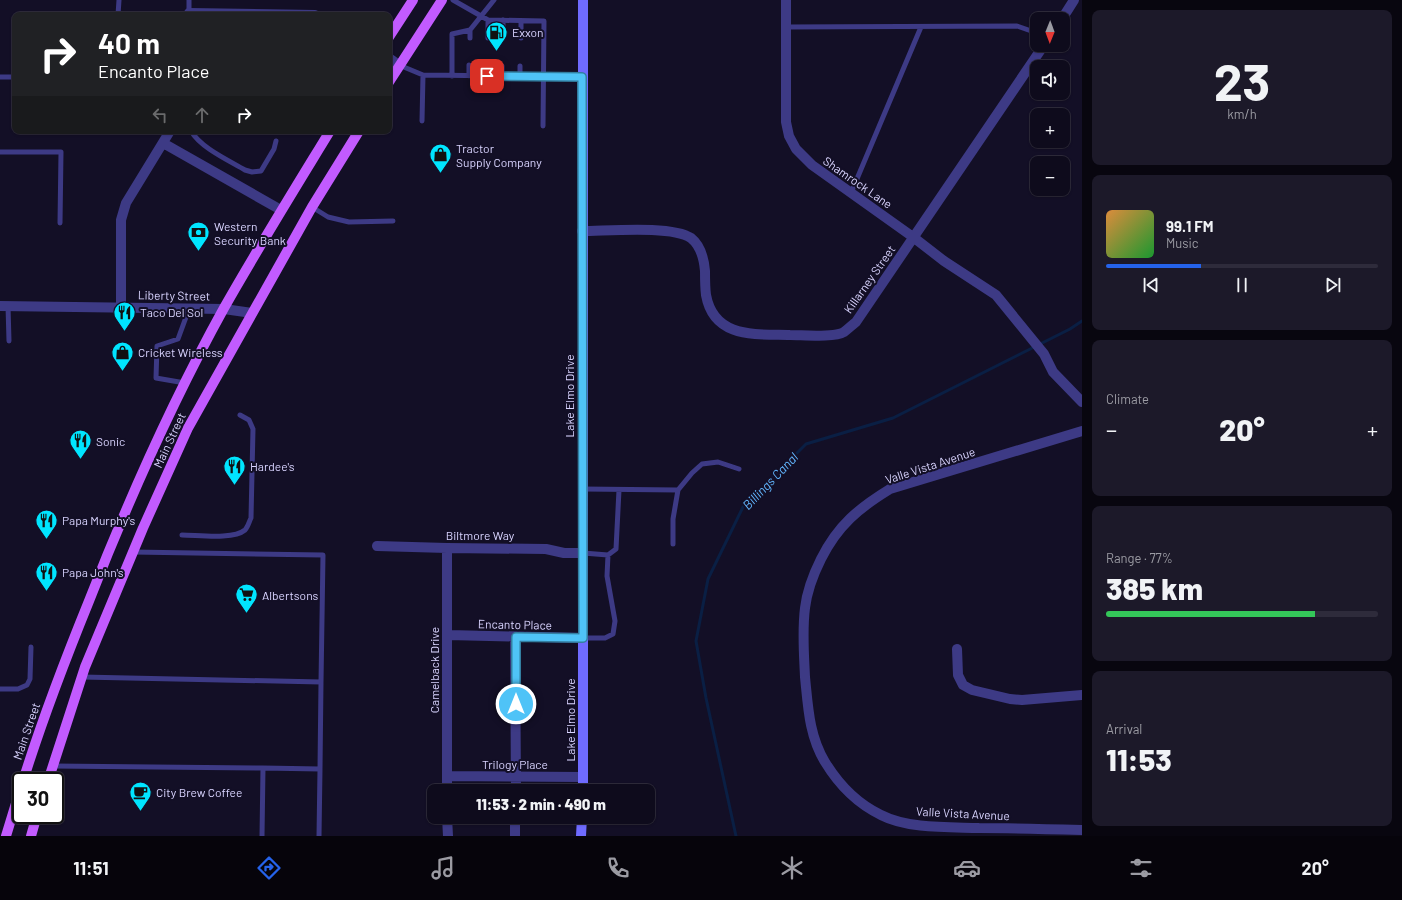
<!DOCTYPE html>
<html lang="en">
<head>
<meta charset="utf-8">
<style>
  body { margin:0; font-family:Barlow,sans-serif; background:#1c1929; color:#f1f3f6; height:100vh; display:flex; flex-direction:column; font-size:15px; white-space:nowrap }
  * { box-sizing:border-box; margin:0 }
  p { font-size:13px; color:#9b9ba3 }
  .icon { flex:none; width:22px; height:22px; fill:none; stroke:currentColor; stroke-width:2; stroke-linecap:round; stroke-linejoin:round }
  .map { position:relative; flex:1; overflow:hidden }
  .sheet { display:flex; flex-direction:column; gap:10px; padding:10px; background:#08060f; width:320px }
  .sheet>* { flex:none }
  .guide { position:absolute; left:12px; top:12px; width:380px; height:122px; border-radius:8px; box-shadow:0 1px 3px #0004,0 0 0 1px #2e2b3b; background:#202124; color:#fff; overflow:hidden }
  .needle { width:26px; rotate:181deg }
  .fabs { position:absolute; left:1030px; top:12px; display:grid; gap:8px }
  .fabs a { display:grid; place-items:center; width:40px; height:40px; border-radius:8px; background:#0e0b1c; box-shadow:0 1px 3px #0004,0 0 0 1px #2e2b3b; font-size:20px }
  .speed { position:absolute; left:12px; top:772px; display:flex; gap:8px; font-size:20px; font-weight:700; text-align:center }
  .speed>* { display:grid; place-content:center; width:52px; height:52px; border-radius:50%; background:#0e0b1c; box-shadow:0 1px 3px #0004,0 0 0 1px #2e2b3b; line-height:1 }
  .speed .limit { border:2px solid #111; border-radius:6px; background:#fff; color:#111 }
  .pin { position:absolute; display:grid; place-items:center; width:34px; height:34px; color:#fff; margin:-17px; border-radius:8px; box-shadow:0 2px 6px #0006 }
  .me { position:absolute; width:44px; margin:-22px; rotate:0deg; stroke-linejoin:round; filter:drop-shadow(0 0 3px #0008) }
  .turn { display:flex; align-items:center; gap:14px; height:84px; padding:0 20px; font-size:18px }
  .turn .icon { width:52px; height:52px; stroke-width:2.5 }
  .turn b { display:block; font-size:28px; line-height:34px }
  .lanes { display:flex; align-items:center; height:38px; padding:0 20px; background:#0003; justify-content:center; gap:20px; direction:ltr }
  .lanes .off { opacity:.35 }
  .big { font-size:30px; font-weight:800; line-height:1.1 }
  .sheet .tile { flex:1; display:flex; flex-direction:column; justify-content:center; gap:6px; min-width:0; padding:0 14px; border-radius:8px; background:#1c1929 }
  .sheet .dial { align-items:center; gap:0 }
  .dial b { font-size:52px; line-height:1 }
  .song { display:flex; align-items:center; gap:12px }
  .cover { width:48px; height:48px; border-radius:6px; background:linear-gradient(135deg,hsl(30 70% 55%),hsl(130 70% 35%)) }
  .played { height:4px; border-radius:2px; background:linear-gradient(90deg,#2563eb 35%,#2e2b3b 35%) }
  .keys { display:flex; justify-content:space-around; direction:ltr }
  .heat { display:flex; justify-content:space-between; align-items:center; font-size:22px; direction:ltr }
  .charge { height:6px; border-radius:3px; background:linear-gradient(90deg,#34c759 77%,#2e2b3b 0) }
  .trip { position:absolute; left:427px; top:784px; width:228px; height:40px; border-radius:8px; background:#0e0b1c; box-shadow:0 1px 3px #0004,0 0 0 1px #2e2b3b; font-weight:800; line-height:40px; text-align:center }
  .tabs { display:flex; height:64px; justify-content:space-around; align-items:center; background:#06040b; color:#9b9ba3 }
  .tabs .icon { width:28px; height:28px }
  .tabs .selected { color:#2563eb }
  .tabs b { font-size:18px; color:#f1f3f6 }
  main { display:flex; flex:1; min-height:0 }
  .map>svg:first-child { display:block }
  .lines { fill:none; stroke-linecap:round; stroke-linejoin:round }
  .stream { stroke:#0a1f44; stroke-width:3 }
  .lane { stroke:#3d3a85; stroke-width:5 }
  .street { stroke:#3d3a85; stroke-width:10 }
  .secondary { stroke:#6f6bff; stroke-width:10 }
  .primary { stroke:#c25bff; stroke-width:10 }
  .route-casing { stroke:#337fa1; stroke-width:10 }
  .route { stroke:#4fc3f7; stroke-width:7 }
  .labels { text-anchor:middle; dominant-baseline:central; stroke-width:4; stroke-linejoin:round; paint-order:stroke }
  .poi-label { font-size:12px; fill:#d9d4ff; stroke:#130f26; text-anchor:start }
  .street-label { font-size:12px; fill:#d9d4ff; stroke:#130f26 }
  .water-label { font-size:13px; font-style:italic; fill:#62b6ff; stroke:#130f26 }
</style>
</head>
<body>
<main>
<div class="map">
<svg width="1082" height="836" viewBox="0 0 1082 836">
  <rect width="100%" height="100%" fill="#130f26"/>
  <g class="lines">
    <path class="stream" d="M736 836 706 698 696 641 708 579 743 507 806 444 893 418 1070 329 1082 321"/>
    <path class="lane" d="M453 0 488 20 544 21 543 126
      M189 13V0
      M118 15 119 0
      M786 27 1017 26 1037 33
      M470 38V30
      M488 38V20
      M503 38V20
      M521 38V21
      M399 65 423 75 582 77
      M487 65V76
      M452 76V34L470 30 494 0
      M469 76V65
      M502 76V66
      M0 77H15
      M520 77V66
      M422 121 423 75
      M191 131C201 148 228 160 245 170L252 172 261 171 274 149 276 141
      M0 152H61L60 223
      M851 193 921 27
      M312 207 328 217 349 222 393 221
      M8 306 9 341
      M185 383 156 378 157 346 178 339 189 309
      M583 489 678 490
      M182 535C198 535 233 540 245 530 248 527 249 522 251 518L253 429 249 420 240 415
      M673 544V519L678 490 692 473 702 464 718 462 739 469
      M133 552 323 555 321 682
      M583 553 608 555 616 549 619 490
      M583 638H605L613 634 615 621 607 576 608 555
      M82 677 321 682 320 769 263 768
      M0 689H18L27 685 30 679 31 647
      M53 766 263 768 262 836
      M319 836 320 769"/>
    <path class="street" d="M786 0V122L789 136 796 149 812 165 913 237 944 261 996 295 1044 354 1053 372 1082 402
      M189 15V13L315 15
      M1062 19 1074 0
      M389 58 399 65
      M163 143 281 210
      M582 231C607 231 672 225 691 238 701 246 704 259 705 271 705 279 705 287 706 295 714 339 756 334 790 335 803 335 834 338 844 332 848 329 852 325 856 322L1044 45
      M0 306 224 309 252 313
      M121 308V220L126 203 170 131
      M1082 431 890 489C859 508 838 525 821 559 814 573 807 591 805 608 802 631 804 654 805 677 808 706 809 736 825 762 839 785 856 803 881 815 908 829 949 827 979 828 1013 828 1048 829 1082 830
      M377 546 447 548 546 549 564 553H583
      M448 635 583 638
      M515 637 516 791
      M957 649 958 675 963 685 972 690 1010 699 1022 700 1082 695
      M447 776 583 777
      M447 791V548
      M447 817 448 836
      M515 836V817"/>
    <path class="secondary" d="M583 0V791
      M581 836 582 817"/>
    <path class="primary" d="M389 37 413 0
      M389 82 442 0
      M23 781C42 720 65 660 89 601 128 501 172 402 224 308 258 248 294 190 330 131
      M48 781 85 667 143 528 188 428 312 207 359 131
      M6 836 21 787
      M31 836 37 815"/>
  </g>
  <g class="lines">
    <defs>
      <path id="route" d="M487 76 582 77 583 638 516 637V704"/>
    </defs>
    <use href="#route" class="route-casing"/>
    <use href="#route" class="route"/>
  </g>
  <defs>
    <symbol id="fuel-pin" viewBox="-11 -11 22 30"><path d="M0 17L-7.5 6A9.5 9.5 0 1 1 7.5 6Z" fill="#00e5ff" stroke="#130f26"/><path d="M-5.5-6h7V0h2V4h1.3V-2.5L3-4.5l.8-.8L6-3V5H2.5V1h-1V6h-7ZM-4.2-4.7v3.2H.2V-4.7Z" fill="#111"/></symbol>
    <symbol id="shop-pin" viewBox="-11 -11 22 30"><path d="M0 17L-7.5 6A9.5 9.5 0 1 1 7.5 6Z" fill="#00e5ff" stroke="#130f26"/><path d="M-5-2.5h2.3a2.7 3.5 0 0 1 5.4 0H5L5.5 6h-11ZM-1.5-2.5h3a1.5 2.3 0 0 0-3 0Z" fill="#111"/></symbol>
    <symbol id="bank-pin" viewBox="-11 -11 22 30"><path d="M0 17L-7.5 6A9.5 9.5 0 1 1 7.5 6Z" fill="#00e5ff" stroke="#130f26"/><path d="M-6-4H6V4H-6ZM0-2.3a2.3 2.3 0 1 0 0 4.6a2.3 2.3 0 1 0 0-4.6Z" fill="#111"/></symbol>
    <symbol id="restaurant-pin" viewBox="-11 -11 22 30"><path d="M0 17L-7.5 6A9.5 9.5 0 1 1 7.5 6Z" fill="#00e5ff" stroke="#130f26"/><path d="M-5-6h1v4h1v-4h1v4h1v-4h1v5L-1.5 .5V6h-2V.5L-5-1ZM5-6V6H3V1.5H1.5Q1.5-4 5-6Z" fill="#111"/></symbol>
    <symbol id="supermarket-pin" viewBox="-11 -11 22 30"><path d="M0 17L-7.5 6A9.5 9.5 0 1 1 7.5 6Z" fill="#00e5ff" stroke="#130f26"/><path d="M-6-5.5h2.5l.6 2H6L4.5 2H-2.5L-4.4-4H-6ZM-1.5 3.2a1.3 1.3 0 1 0 .1 0ZM3 3.2a1.3 1.3 0 1 0 .1 0Z" fill="#111"/></symbol>
    <symbol id="cafe-pin" viewBox="-11 -11 22 30"><path d="M0 17L-7.5 6A9.5 9.5 0 1 1 7.5 6Z" fill="#00e5ff" stroke="#130f26"/><path d="M-5.5-4.5H6V0H3Q3 3.5 0 3.5H-2.5Q-5.5 3.5-5.5 0ZM3-3.2v2h1.7v-2ZM-6 4.5H4V6H-6Z" fill="#111"/></symbol>
  </defs>
  <g fill-rule="evenodd">
    <use href="#fuel-pin" x="484" y="20" width="25" height="34"/>
    <use href="#shop-pin" x="428" y="142" width="25" height="34"/>
    <use href="#bank-pin" x="186" y="220" width="25" height="34"/>
    <use href="#restaurant-pin" x="112" y="300" width="25" height="34"/>
    <use href="#shop-pin" x="110" y="340" width="25" height="34"/>
    <use href="#restaurant-pin" x="68" y="428" width="25" height="34"/>
    <use href="#restaurant-pin" x="222" y="454" width="25" height="34"/>
    <use href="#restaurant-pin" x="34" y="508" width="25" height="34"/>
    <use href="#restaurant-pin" x="34" y="560" width="25" height="34"/>
    <use href="#supermarket-pin" x="234" y="582" width="25" height="34"/>
    <use href="#cafe-pin" x="128" y="780" width="25" height="34"/>
  </g>
  <g class="labels">
    <g class="poi-label">
      <text x="512" y="32">Exxon</text>
      <text x="456" y="148">Tractor<tspan x="456" dy="14">Supply Company</tspan></text>
      <text x="214" y="226">Western<tspan x="214" dy="14">Security Bank</tspan></text>
      <text x="140" y="312">Taco Del Sol</text>
      <text x="138" y="352">Cricket Wireless</text>
      <text x="96" y="441">Sonic</text>
      <text x="250" y="466">Hardee's</text>
      <text x="62" y="520">Papa Murphy's</text>
      <text x="62" y="572">Papa John's</text>
      <text x="262" y="595">Albertsons</text>
      <text x="156" y="792">City Brew Coffee</text>
    </g>
    <g class="street-label">
      <text transform="translate(858 182) rotate(35)">Shamrock Lane</text>
      <text transform="translate(869 279) rotate(-55)">Killarney Street</text>
      <text transform="translate(174 295) rotate(1)">Liberty Street</text>
      <text transform="translate(569 396) rotate(-90)">Lake Elmo Drive</text>
      <text transform="translate(169 440) rotate(-65)">Main Street</text>
      <text transform="translate(930 465) rotate(-18)">Valle Vista Avenue</text>
      <text x="480" y="535">Biltmore Way</text>
      <text transform="translate(515 624) rotate(1)">Encanto Place</text>
      <text transform="translate(434 670) rotate(-90)">Camelback Drive</text>
      <text transform="translate(570 720) rotate(-90)">Lake Elmo Drive</text>
      <text transform="translate(26 731) rotate(-71)">Main Street</text>
      <text x="515" y="764">Trilogy Place</text>
      <text transform="translate(963 813) rotate(3)">Valle Vista Avenue</text>
    </g>
    <g class="water-label">
      <text transform="translate(770 481) rotate(-46)">Billings Canal</text>
    </g>
  </g>
</svg>
<div class="fabs">
<a><svg class="needle" viewBox="-14 -14 28 28"><path d="M0-13l5 13h-10z" fill="#e53935"/><path d="M0 13l5-13h-10z" fill="#9b9ba3"/></svg></a>
<a><svg class="icon" aria-label="sound" viewBox="0 0 24 24"><path d="M4 9h4l5-4v14l-5-4H4zM17 9q2 3 0 6"/></svg></a>
<a>+</a>
<a>−</a>
</div>
<div class="speed"><div class="limit">30</div></div>
<div class="pin" style="left:487px;top:76px;background:#d93025"><svg class="icon" aria-label="arrive" viewBox="0 0 24 24"><path d="M6 21V4h12l-3 4 3 4H6"/></svg></div>
<svg class="me" style="left:516px;top:704px" viewBox="-20 -20 40 40"><circle r="17" fill="#4fc3f7" stroke="#fff" stroke-width="3"/><path d="M0-11L8 9 0 5-8 9z" fill="#fff"/></svg>
<div class="trip">11:53 · 2 min · 490 m</div>
<div class="guide">
<div class="turn"><svg class="icon" aria-label="right" viewBox="0 0 24 24"><path d="M7 20v-9h11M14 6l5 5-5 5"/></svg><div><b>40 m</b>Encanto Place</div></div>
<div class="lanes"><svg class="icon off" aria-label="left" viewBox="0 0 24 24"><path d="M17 20v-9H6M10 6l-5 5 5 5"/></svg><svg class="icon off" aria-label="ahead" viewBox="0 0 24 24"><path d="M12 20V5M6 11l6-6 6 6"/></svg><svg class="icon" aria-label="right" viewBox="0 0 24 24"><path d="M7 20v-9h11M14 6l5 5-5 5"/></svg></div>
</div>
</div>
<section class="sheet">
<div class="tile dial"><b>23</b><p>km/h</p></div>
<div class="tile">
<div class="song"><i class="cover"></i><div><b>99.1 FM</b><p>Music</p></div></div>
<div class="played"></div>
<div class="keys"><svg class="icon" aria-label="previous" viewBox="0 0 24 24"><path d="M18 5L8 12l10 7zM5 5v14"/></svg><svg class="icon" aria-label="pause" viewBox="0 0 24 24"><path d="M8 5v14M16 5v14"/></svg><svg class="icon" aria-label="next" viewBox="0 0 24 24"><path d="M6 5l10 7-10 7zM19 5v14"/></svg></div>
</div>
<div class="tile"><p>Climate</p>
<div class="heat"><a>−</a><b class="big">20°</b><a>+</a></div>
</div>
<div class="tile"><p>Range · 77%</p><b class="big">385 km</b><div class="charge"></div></div>
<div class="tile"><p>Arrival</p><b class="big">11:53</b></div>
</section>
</main>
<nav class="tabs">
<b>11:51</b>
<svg class="icon selected" aria-label="directions" viewBox="0 0 24 24"><path d="M12 3l9 9-9 9-9-9zM9 14v-3h6M13 9l2 2-2 2"/></svg>
<svg class="icon" aria-label="music" viewBox="0 0 24 24"><path d="M9 18V5l10-2v13"/><circle cx="6" cy="18" r="3"/><circle cx="16" cy="16" r="3"/></svg>
<svg class="icon" aria-label="phone" viewBox="0 0 24 24"><path d="M5 4h4l2 5-3 2q2 4 5 5l2-3 5 2v4C11 20 4 13 5 4z"/></svg>
<svg class="icon" aria-label="climate" viewBox="0 0 24 24"><path d="M12 3v18M4 7l16 10M4 17L20 7"/></svg>
<svg class="icon" aria-label="car" viewBox="0 0 24 24"><path d="M5 17H2v-5l4-1 3-4h7l3 4 3 1v5h-3M9 17h6M6 11h13"/><circle cx="7" cy="17" r="2"/><circle cx="17" cy="17" r="2"/></svg>
<svg class="icon" aria-label="filters" viewBox="0 0 24 24"><path d="M4 7h16M4 17h16"/><circle cx="9" cy="7" r="2"/><circle cx="15" cy="17" r="2"/></svg>
<b>20°</b>
</nav>
</body>
</html>
